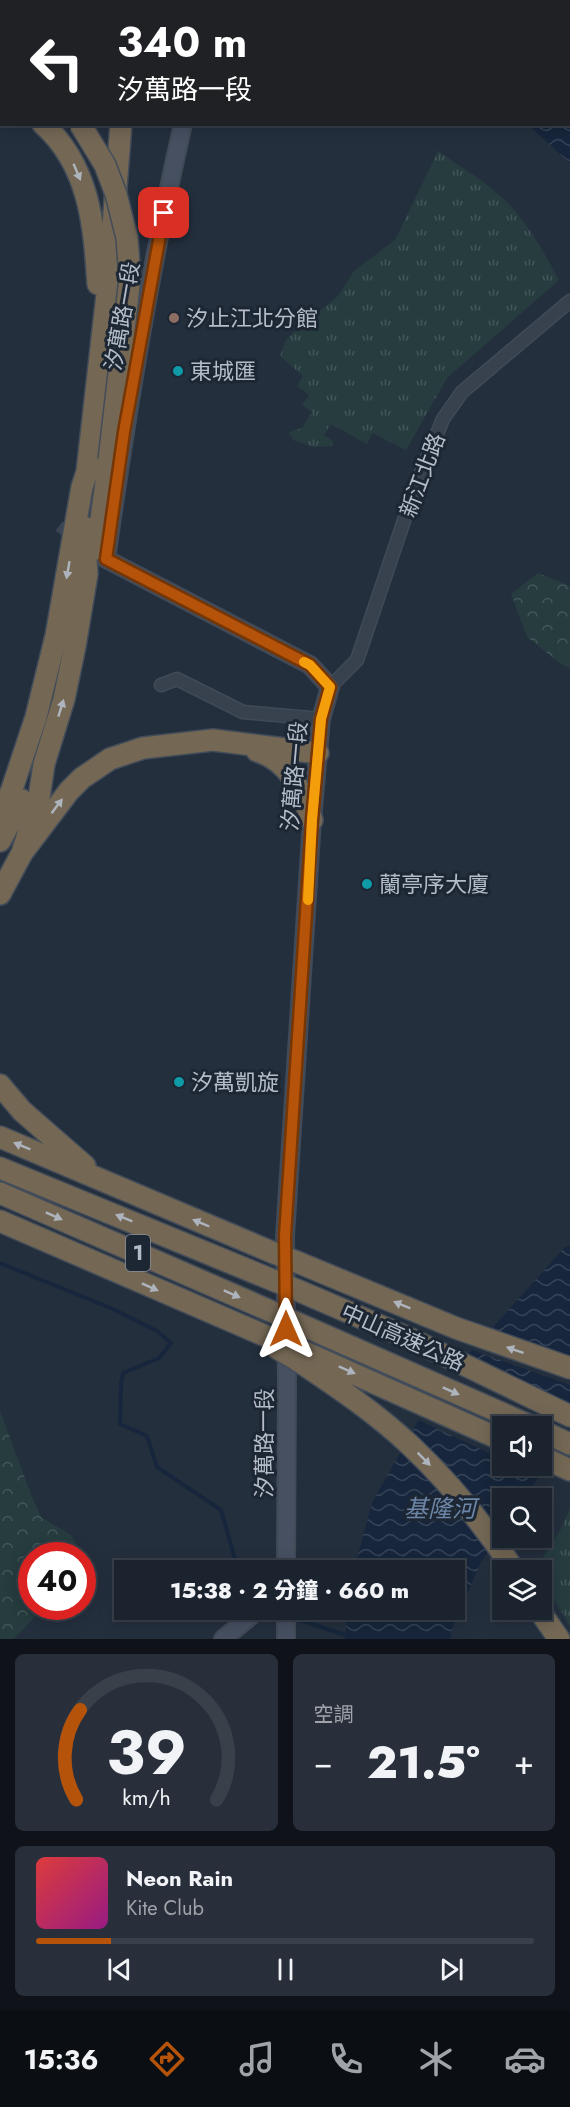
<!DOCTYPE html>
<html lang="zh-TW">
<head>
<meta charset="utf-8">
<style>
  body { margin:0; font-family:Jost,"Noto Sans TC",sans-serif; background:#282f3a; color:#f1f3f6; height:100vh; display:flex; flex-direction:column; font-size:22px; white-space:nowrap }
  * { box-sizing:border-box; margin:0 }
  p { font-size:20px; color:#a0a4aa }
  .icon { flex:none; width:33px; height:33px; fill:none; stroke:currentColor; stroke-width:2; stroke-linecap:round; stroke-linejoin:round }
  .map { position:relative; height:1639px; overflow:hidden }
  .panel { display:flex; flex-direction:column; gap:15px; padding:15px; background:#0f1319; flex:1 }
  .panel>* { flex:none }
  .banner { position:absolute; left:0px; top:0px; width:570px; height:126px; box-shadow:0 3px 15px #0003,0 0 0 2px #39404a; background:#202124; color:#fff; overflow:hidden }
  .fabs { position:absolute; left:492px; top:1416px; display:grid; gap:12px }
  .fabs a { display:grid; place-items:center; width:60px; height:60px; border-radius:0px; background:#1b232e; box-shadow:0 3px 15px #0003,0 0 0 2px #39404a; font-size:30px }
  .speed { position:absolute; left:18px; top:1542px; display:flex; gap:12px; font-size:30px; font-weight:700; text-align:center }
  .speed>* { display:grid; place-content:center; width:78px; height:78px; border-radius:50%; background:#1b232e; box-shadow:0 3px 15px #0003,0 0 0 2px #39404a; line-height:1 }
  .speed .limit { border:9px solid #d22; background:#fff; color:#111 }
  .pin { position:absolute; display:grid; place-items:center; width:51px; height:51px; color:#fff; margin:-26px; border-radius:12px; box-shadow:0 3px 9px #0006 }
  .me { position:absolute; width:66px; margin:-33px; rotate:0deg; stroke-linejoin:round; filter:drop-shadow(0 0 4px #0008) }
  .turn { display:flex; align-items:center; gap:21px; height:126px; padding:0 18px; font-size:27px }
  .turn .icon { width:78px; height:78px; stroke-width:2.5 }
  .turn b { display:block; font-size:42px; line-height:51px }
  .big { font-size:45px; font-weight:800; line-height:1.1 }
  .panel .tile { flex:1; display:flex; flex-direction:column; justify-content:center; gap:9px; min-width:0; padding:0 21px; border-radius:9px; background:#282f3a }
  .panel .dial { align-items:center; gap:0 }
  .dial svg { height:156px; overflow:visible; fill:none; stroke:#39404a; stroke-width:7; stroke-linecap:round; text-anchor:middle }
  .dial text { fill:#f1f3f6; stroke:none }
  .song { display:flex; align-items:center; gap:18px }
  .cover { width:72px; height:72px; border-radius:9px; background:linear-gradient(135deg,hsl(0 70% 55%),hsl(310 70% 35%)) }
  .played { height:6px; border-radius:3px; background:linear-gradient(90deg,#b45309 15%,#39404a 15%) }
  .keys { display:flex; justify-content:space-around; direction:ltr }
  .heat { display:flex; justify-content:space-between; align-items:center; font-size:33px; direction:ltr }
  .panel .tiles { flex:1; display:grid; gap:15px; grid-template-columns:1fr 1fr }
  .tile:last-child { grid-column:span 2 }
  .trip { position:absolute; left:114px; top:1560px; width:351px; height:60px; border-radius:0px; background:#1b232e; box-shadow:0 3px 15px #0003,0 0 0 2px #39404a; font-weight:800; line-height:60px; text-align:center }
  .tab-bar { display:flex; height:96px; justify-content:space-around; align-items:center; background:#0b0e12; color:#a0a4aa }
  .tab-bar .icon { width:42px; height:42px }
  .tab-bar .active { color:#b45309 }
  .tab-bar b { font-size:27px; color:#f1f3f6 }
  .map>svg:first-child { display:block }
  .grass { fill:url(#grass-tufts) }
  .forest { fill:url(#forest-crowns) }
  .water { fill:url(#water-waves); fill-rule:evenodd }
  .pier { fill:#242f3e }
  .lines { fill:none; stroke-linecap:round; stroke-linejoin:round }
  .stream { stroke:#17263c; stroke-width:4 }
  .street-tunnel { stroke:#3a4453; stroke-width:12; stroke-dasharray:12 6; stroke-linecap:butt }
  .street-casing { stroke:#414a57; stroke-width:15 }
  .secondary-casing { stroke:#414a57; stroke-width:20 }
  .highway-casing { stroke:#434c59; stroke-width:24 }
  .street { stroke:#38414e; stroke-width:12 }
  .secondary { stroke:#465061; stroke-width:16 }
  .highway { stroke:#746855; stroke-width:21 }
  .highway-bridge-casing { stroke:#434c59; stroke-width:24; stroke-linecap:butt }
  .highway-bridge { stroke:#746855; stroke-width:21 }
  .oneway { fill:#aeb4bd }
  .route-casing { stroke:#753606; stroke-width:15 }
  .route { stroke:#b45309; stroke-width:10 }
  .slow { stroke:#f59e0b; stroke-width:10 }
  .education-dot { fill:#8d6e63; stroke:#1d2633; stroke-width:2 }
  .culture-dot { fill:#0f9aa8; stroke:#1d2633; stroke-width:2 }
  .labels { text-anchor:middle; dominant-baseline:central; stroke-width:6; stroke-linejoin:round; paint-order:stroke }
  .shield { fill:#1d2633; stroke:#878f9c; stroke-width:1.5 }
  .shield-label { font-size:21px; font-weight:bold; fill:#b4bcc9 }
  .street-label { font-size:22px; fill:#b4bcc9; stroke:#1d2633 }
  .poi-label { font-size:22px; fill:#b4bcc9; stroke:#1d2633; text-anchor:start }
  .water-label { font-size:24px; font-style:italic; fill:#6d86a8; stroke:#1d2633 }
</style>
</head>
<body>
<div class="map">
<svg width="570" height="1639" viewBox="0 0 570 1639">
  <defs>
    <pattern id="grass-tufts" width="24" height="20" patternUnits="userSpaceOnUse" patternTransform="scale(1.5)"><rect width="24" height="20" fill="#263c3f"/><path d="M3 7l-1-3M5 7V3M7 7l1-3M15 17l-1-3M17 17v-4M19 17l1-3" fill="none" stroke="#435659"/></pattern>
    <pattern id="forest-crowns" width="20" height="18" patternUnits="userSpaceOnUse" patternTransform="scale(1.5)"><rect width="20" height="18" fill="#263c3f"/><path d="M2 6a3 3 0 1 1 6 0M12 15a3 3 0 1 1 6 0" fill="none" stroke="#435659"/></pattern>
    <pattern id="water-waves" width="16" height="10" patternUnits="userSpaceOnUse" patternTransform="scale(1.5)"><rect width="16" height="10" fill="#17263c"/><path d="M0 5q4-4 8 0t8 0" fill="none" stroke="#364457"/></pattern>
  </defs>
  <rect width="100%" height="100%" fill="#242f3e"/>
  <path class="grass" d="M438 151C465 170 495 187 516 212 533 233 546 256 559 280L447 378 406 450 373 433 367 444 331 424 324 435 333 441V446L314 447 293 440 289 432 302 428 312 412 302 405 309 395 297 386 303 376 280 356 287 338 338 296 354 271 395 240Z
    M570 1509V1626L542 1580V1570H535L561 1529Z"/>
  <path class="forest" d="M538 573 570 586V668L561 664 527 637 511 594Z
    M0 1411 32 1497 41 1517 71 1535 91 1569 83 1576 82 1556H32V1606L44 1607 14 1639H0Z"/>
  <path class="water" d="M0 0H489L493 1 2 2 1 7Z
    M569 34 570 35V163L528 125 568 124Z
    M570 1245V1433L524 1498H502V1530L481 1562 453 1626 450 1639H345L348 1610H454V1570H354L372 1503 433 1394 564 1248ZM502 1426H542V1466H502Z"/>
  <path class="pier" d="M481 1336 570 1365V1385L469 1349Z
    M462 1357 570 1406V1438L542 1477 518 1466H542V1426H502V1459L416 1419 430 1392Z"/>
  <g class="lines">
    <path class="stream" d="M0 1263 113 1309 157 1331 171 1343 159 1358 123 1373 121 1384 120 1424 147 1436 157 1467 221 1510 238 1570
      M297 1619 348 1636"/>
    <path class="street-tunnel" d="M59 526 77 539"/>
    <defs>
      <path id="street" d="M161 685 177 679 243 712 321 719
        M330 687 357 660 416 485 443 419 462 392 570 301"/>
      <path id="secondary" d="M204 2V0
        M183 124C150 268 127 413 106 559L310 665 330 687 321 719 312 820 285 1236 287 1379 286 1570
        M286 1610V1639
        M223 1639 258 1610"/>
      <path id="highway" d="M127 2V0
        M0 74H2
        M0 98H2
        M43 124C90 166 94 226 98 284
        M97 549 109 460
        M257 751C290 761 301 790 312 820
        M0 813 11 792 36 717 56 636 82 487 87 472 109 277 121 124
        M0 841 22 800
        M22 853 39 798 44 764 64 699 75 646 87 574 85 546 87 528
        M0 894 22 853 69 791 82 778 110 759 143 748 213 740 318 753
        M0 1085 22 1111 85 1166
        M0 1137 274 1253
        M0 1168 275 1281
        M0 1193 275 1313
        M0 1221 275 1340
        M297 1262 456 1328 570 1368
        M297 1290 413 1340 570 1416
        M297 1323 531 1426
        M298 1349 502 1440
        M297 1360C336 1386 376 1413 411 1446 450 1483 484 1525 514 1570
        M542 1431 570 1444
        M542 1457 570 1470
        M539 1610 559 1639"/>
    </defs>
    <use href="#street" class="street-casing"/>
    <use href="#secondary" class="secondary-casing"/>
    <use href="#highway" class="highway-casing"/>
    <use href="#street" class="street"/>
    <use href="#secondary" class="secondary"/>
    <use href="#highway" class="highway"/>
    <defs>
      <path id="highway-bridge" d="M80 124 105 165 116 194 127 238 130 278 109 460
        M274 1253 297 1262
        M275 1281 297 1290
        M275 1313 297 1323
        M275 1347 297 1360"/>
    </defs>
    <use href="#highway-bridge" class="highway-bridge-casing"/>
    <use href="#highway-bridge" class="highway-bridge"/>
  </g>
  <defs><path id="oneway-solid" d="M-6-.8H1V-3.2L6.5 0L1 3.2V.8H-6Z" transform="scale(1.5)"/></defs>
  <g class="oneway">
    <use href="#oneway-solid" transform="translate(77 172) rotate(67)"/>
    <use href="#oneway-solid" transform="translate(68 570) rotate(100)"/>
    <use href="#oneway-solid" transform="translate(61 708) rotate(-73)"/>
    <use href="#oneway-solid" transform="translate(57 806) rotate(-53)"/>
    <use href="#oneway-solid" transform="translate(22 1146) rotate(-158)"/>
    <use href="#oneway-solid" transform="translate(54 1216) rotate(24)"/>
    <use href="#oneway-solid" transform="translate(124 1218) rotate(-158)"/>
    <use href="#oneway-solid" transform="translate(201 1223) rotate(-157)"/>
    <use href="#oneway-solid" transform="translate(150 1287) rotate(24)"/>
    <use href="#oneway-solid" transform="translate(232 1294) rotate(24)"/>
    <use href="#oneway-solid" transform="translate(402 1305) rotate(-158)"/>
    <use href="#oneway-solid" transform="translate(515 1350) rotate(-161)"/>
    <use href="#oneway-solid" transform="translate(347 1370) rotate(24)"/>
    <use href="#oneway-solid" transform="translate(451 1391) rotate(24)"/>
    <use href="#oneway-solid" transform="translate(424 1459) rotate(45)"/>
  </g>
  <g class="lines">
    <defs>
      <path id="route" d="M164 213 124 432 106 559 310 665 330 687 321 719 312 820 285 1236 286 1329"/>
    </defs>
    <use href="#route" class="route-casing"/>
    <use href="#route" class="route"/>
    <path class="slow" d="M304 662 310 665 330 687 321 719 312 820 308 900"/>
  </g>
  <circle class="education-dot" cx="174" cy="318" r="6"/>
  <g class="culture-dot">
    <circle cx="178" cy="371" r="6"/>
    <circle cx="367" cy="884" r="6"/>
    <circle cx="179" cy="1082" r="6"/>
  </g>
  <g class="labels">
    <rect class="shield" x="126" y="1235" width="24" height="36" rx="4.5"/>
    <g class="shield-label">
      <text x="138" y="1253">1</text>
    </g>
    <g class="street-label">
      <text transform="translate(122 316) rotate(-80)">汐萬路一段</text>
      <text transform="translate(422 475) rotate(-69)">新江北路</text>
      <text transform="translate(294 776) rotate(-85)">汐萬路一段</text>
      <text transform="translate(403 1337) rotate(24)">中山高速公路</text>
      <text transform="translate(264 1443) rotate(-90)">汐萬路一段</text>
    </g>
    <g class="poi-label">
      <text x="186" y="318">汐止江北分館</text>
      <text x="190" y="371">東城匯</text>
      <text x="379" y="884">蘭亭序大廈</text>
      <text x="191" y="1082">汐萬凱旋</text>
    </g>
    <g class="water-label">
      <text x="440" y="1508">基隆河</text>
    </g>
  </g>
</svg>
<div class="fabs">
<a><svg class="icon" aria-label="sound" viewBox="0 0 24 24"><path d="M4 9h4l5-4v14l-5-4H4zM17 9q2 3 0 6"/></svg></a>
<a><svg class="icon" aria-label="search" viewBox="0 0 24 24"><circle cx="10" cy="10" r="6"/><path d="M15 15l6 6"/></svg></a>
<a><svg class="icon" aria-label="layers" viewBox="0 0 24 24"><path d="M12 4l9 5-9 5-9-5zM3 14l9 5 9-5"/></svg></a>
</div>
<div class="speed"><div class="limit">40</div></div>
<div class="pin" style="left:164px;top:213px;background:#d93025"><svg class="icon" aria-label="arrive" viewBox="0 0 24 24"><path d="M6 21V4h12l-3 4 3 4H6"/></svg></div>
<svg class="me" style="left:286px;top:1329px" viewBox="-20 -20 40 40"><path d="M0-17L14 15 0 8-14 15z" fill="#b45309" stroke="#fff" stroke-width="4"/></svg>
<div class="trip">15:38 · 2 分鐘 · 660 m</div>
<div class="banner">
<div class="turn"><svg class="icon" aria-label="left" viewBox="0 0 24 24"><path d="M17 20v-9H6M10 6l-5 5 5 5"/></svg><div><b>340 m</b>汐萬路一段</div></div>
</div>
</div>
<section class="panel">
<div class="tiles">
<div class="tile dial"><svg viewBox="0 0 100 80">
<path d="M14 69A42 42 0 1 1 86 69"/>
<path d="M14 69A42 42 0 0 1 16 23" stroke="#b45309"/>
<text x="50" y="56" font-size="32" font-weight="700">39</text>
<text x="50" y="72" font-size="11">km/h</text>
</svg></div>
<div class="tile"><p>空調</p>
<div class="heat"><a>−</a><b class="big">21.5°</b><a>+</a></div>
</div>
<div class="tile">
<div class="song"><i class="cover"></i><div><b>Neon Rain</b><p>Kite Club</p></div></div>
<div class="played"></div>
<div class="keys"><svg class="icon" aria-label="previous" viewBox="0 0 24 24"><path d="M18 5L8 12l10 7zM5 5v14"/></svg><svg class="icon" aria-label="pause" viewBox="0 0 24 24"><path d="M8 5v14M16 5v14"/></svg><svg class="icon" aria-label="next" viewBox="0 0 24 24"><path d="M6 5l10 7-10 7zM19 5v14"/></svg></div>
</div>
</div>
</section>
<nav class="tab-bar">
<b>15:36</b>
<svg class="icon active" aria-label="directions" viewBox="0 0 24 24"><path d="M12 3l9 9-9 9-9-9zM9 14v-3h6M13 9l2 2-2 2"/></svg>
<svg class="icon" aria-label="music" viewBox="0 0 24 24"><path d="M9 18V5l10-2v13"/><circle cx="6" cy="18" r="3"/><circle cx="16" cy="16" r="3"/></svg>
<svg class="icon" aria-label="phone" viewBox="0 0 24 24"><path d="M5 4h4l2 5-3 2q2 4 5 5l2-3 5 2v4C11 20 4 13 5 4z"/></svg>
<svg class="icon" aria-label="climate" viewBox="0 0 24 24"><path d="M12 3v18M4 7l16 10M4 17L20 7"/></svg>
<svg class="icon" aria-label="car" viewBox="0 0 24 24"><path d="M5 17H2v-5l4-1 3-4h7l3 4 3 1v5h-3M9 17h6M6 11h13"/><circle cx="7" cy="17" r="2"/><circle cx="17" cy="17" r="2"/></svg>
</nav>
</body>
</html>
